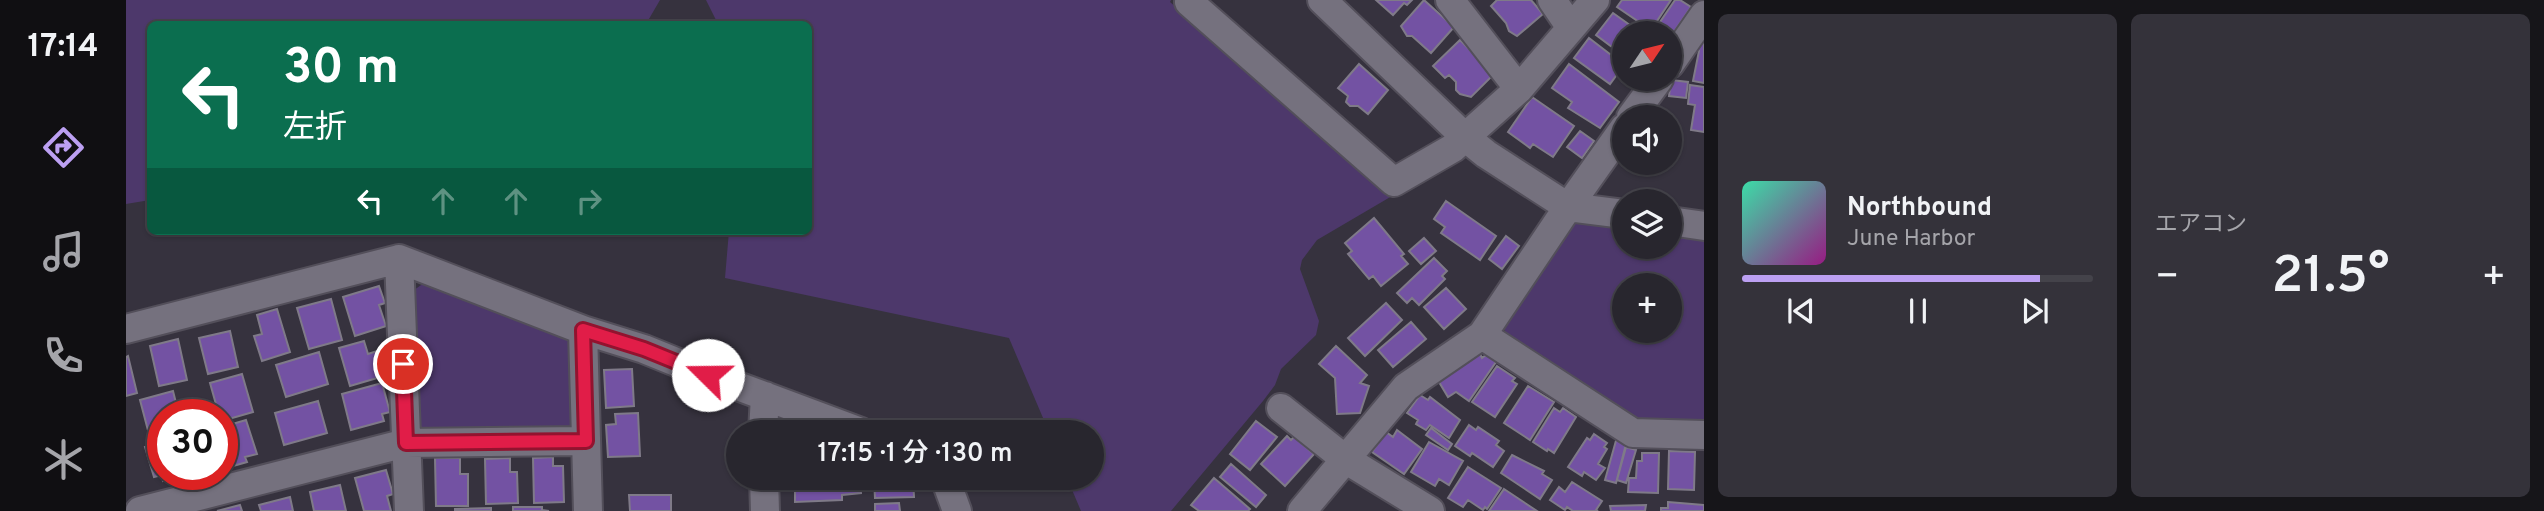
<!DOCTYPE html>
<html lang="ja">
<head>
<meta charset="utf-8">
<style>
  body { margin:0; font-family:Overpass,"Noto Sans JP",sans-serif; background:#34323a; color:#f1f3f6; height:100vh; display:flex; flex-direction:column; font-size:26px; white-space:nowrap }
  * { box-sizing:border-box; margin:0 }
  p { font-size:23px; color:#a5a5aa }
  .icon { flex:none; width:38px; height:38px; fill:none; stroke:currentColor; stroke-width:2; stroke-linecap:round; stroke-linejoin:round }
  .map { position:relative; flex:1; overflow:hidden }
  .details { display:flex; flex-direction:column; gap:14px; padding:14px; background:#161519; width:840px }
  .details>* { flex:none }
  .top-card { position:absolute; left:21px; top:21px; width:665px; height:214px; border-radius:10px; box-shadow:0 2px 5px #0004,0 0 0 2px #44434a; background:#0b6e4f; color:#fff; overflow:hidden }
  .needle { width:46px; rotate:55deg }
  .tools { position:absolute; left:1486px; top:21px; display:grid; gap:14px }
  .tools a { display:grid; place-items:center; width:70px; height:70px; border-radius:50%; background:#28262e; box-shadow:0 2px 5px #0004,0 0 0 2px #44434a; font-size:35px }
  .speed { position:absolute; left:21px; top:399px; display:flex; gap:14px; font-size:35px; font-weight:700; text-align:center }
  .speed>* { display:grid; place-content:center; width:91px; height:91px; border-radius:50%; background:#28262e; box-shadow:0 2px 5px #0004,0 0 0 2px #44434a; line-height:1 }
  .speed .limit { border:10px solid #d22; background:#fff; color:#111 }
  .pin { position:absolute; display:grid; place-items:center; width:60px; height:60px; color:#fff; margin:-30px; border:4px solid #fff; border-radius:50%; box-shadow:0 2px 7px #0007 }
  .me { position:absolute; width:77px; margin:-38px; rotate:292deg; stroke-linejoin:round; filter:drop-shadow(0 0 5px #0008) }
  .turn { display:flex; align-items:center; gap:24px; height:147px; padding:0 21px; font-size:32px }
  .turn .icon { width:91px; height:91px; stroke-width:2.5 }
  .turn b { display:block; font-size:49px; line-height:60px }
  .lanes { display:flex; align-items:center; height:66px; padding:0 21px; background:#0003; justify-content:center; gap:35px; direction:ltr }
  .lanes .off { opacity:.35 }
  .big { font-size:52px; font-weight:600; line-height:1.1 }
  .details .widget { flex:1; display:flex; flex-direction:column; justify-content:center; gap:10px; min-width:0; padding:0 24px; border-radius:10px; background:#34323a }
  .song { display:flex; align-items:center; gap:21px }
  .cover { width:84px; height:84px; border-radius:10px; background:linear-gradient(135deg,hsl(160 70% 55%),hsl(310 70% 35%)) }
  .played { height:7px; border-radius:4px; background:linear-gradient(90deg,#bca0f2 85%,#44434a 85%) }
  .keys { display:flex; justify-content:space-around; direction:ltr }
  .heat { display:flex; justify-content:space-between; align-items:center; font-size:38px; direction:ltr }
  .details .tiles { flex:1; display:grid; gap:14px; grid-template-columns:repeat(2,1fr) }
  .trip { position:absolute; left:600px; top:420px; width:378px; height:70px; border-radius:35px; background:#28262e; box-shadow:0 2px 5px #0004,0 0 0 2px #44434a; font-weight:600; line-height:70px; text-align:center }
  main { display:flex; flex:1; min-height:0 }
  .tabs { display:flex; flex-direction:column; width:126px; justify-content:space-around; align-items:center; background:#100f12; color:#a5a5aa }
  .tabs .icon { width:49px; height:49px }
  .tabs .active { color:#bca0f2 }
  .tabs b { font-size:32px; color:#f1f3f6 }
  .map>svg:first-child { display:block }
  .green { fill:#4d386b; fill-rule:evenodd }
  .building { fill:#7352a3; stroke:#7f7a88; stroke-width:2 }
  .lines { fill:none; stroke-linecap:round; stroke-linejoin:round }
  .minor-casing { stroke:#534f5a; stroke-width:32 }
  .minor { stroke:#75717e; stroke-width:28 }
  .route-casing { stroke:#92132f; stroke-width:18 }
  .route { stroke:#e11d48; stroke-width:12 }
</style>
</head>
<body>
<main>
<nav class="tabs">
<b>17:14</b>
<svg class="icon active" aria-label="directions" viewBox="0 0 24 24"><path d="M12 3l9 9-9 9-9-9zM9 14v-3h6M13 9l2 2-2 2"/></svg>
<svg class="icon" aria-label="music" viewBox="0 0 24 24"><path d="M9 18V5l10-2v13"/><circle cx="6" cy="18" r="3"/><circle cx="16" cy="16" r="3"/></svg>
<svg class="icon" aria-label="phone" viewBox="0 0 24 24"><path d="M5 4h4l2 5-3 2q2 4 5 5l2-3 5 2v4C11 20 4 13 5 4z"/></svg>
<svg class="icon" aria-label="climate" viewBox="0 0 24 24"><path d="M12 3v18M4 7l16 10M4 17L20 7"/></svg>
</nav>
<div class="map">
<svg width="1578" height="511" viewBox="0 0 1578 511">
  <rect width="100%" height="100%" fill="#36323e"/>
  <path class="green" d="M0 0H534L520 24H24V200L0 204Z
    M580 0H1045L1044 2 1266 196 1191 240 1176 260 1174 269 1193 321 1190 335 1155 369 1149 385 1137 401 1045 511H955L941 478H966V432H923L883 338 599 278 603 231H682V24H592Z
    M1454 222 1498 227V247H1544V233L1578 238V425L1518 424 1380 334 1376 321 1445 225ZM1498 285H1544V331H1498Z
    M301 281 439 332 446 344 447 427 438 434 293 429 288 290Z"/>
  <path class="building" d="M1250 0H1286L1281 5 1278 3 1267 15Z
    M1298 0 1328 27 1305 53 1286 36H1281L1275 26Z
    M1371 0H1405L1417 14 1391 36 1383 31 1380 23 1365 6Z
    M1496 0H1545L1525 30 1491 7Z
    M1549 0H1554L1565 7 1548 32 1534 22Z
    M1487 13 1515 33H1498V56L1470 35Z
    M1463 38 1498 65 1484 84 1448 58Z
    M1334 40 1368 74 1345 97 1334 94 1330 90V82L1323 75 1319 78 1307 66Z
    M1570 43 1578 44V83L1567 81 1573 51 1568 50Z
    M1233 64 1262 90 1242 114 1232 106H1224L1220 102 1222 96 1212 88Z
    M1443 64 1493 102 1474 128 1442 108 1446 102 1426 88Z
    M1545 80 1562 82 1560 98 1543 96Z
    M1564 85 1578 87V132L1565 130 1569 105 1562 104Z
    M1406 97 1448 126 1427 157 1407 144 1404 148 1382 132Z
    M1454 131 1468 141 1456 158 1441 147Z
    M1320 201 1370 236 1354 260 1315 233 1319 227 1308 219Z
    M1248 218 1278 254 1275 256 1282 264 1255 286 1247 276 1243 279 1222 254 1226 251 1219 243Z
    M1380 236 1393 246 1376 269 1363 259Z
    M1298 238 1310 251 1295 264 1283 251Z
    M1308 258 1321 271 1316 276 1319 279 1293 305 1286 298 1281 303 1271 293Z
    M253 286 259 303 253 305 260 326 229 336 217 297Z
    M1320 288 1340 309 1318 329 1298 307Z
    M205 299 216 340 183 349 171 308Z
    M1260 303 1276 320 1239 356 1222 338Z
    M151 309 164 352 136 361 128 336 136 334 131 315Z
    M1285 322 1300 339 1267 367 1252 350Z
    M104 331 112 367 82 374 73 338Z
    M52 339 61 380 33 386 24 346Z
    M238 341 242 354 251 351 258 376 224 386 213 348Z
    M1210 346 1241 375 1234 383 1243 386 1234 413 1211 414 1209 378 1193 364Z
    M193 352 202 384 160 397 150 365Z
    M1354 354 1356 358 1360 355 1370 362 1343 401 1330 392 1322 397 1313 382Z
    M2 356 11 393 0 396V357Z
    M1371 366 1389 378 1386 381 1391 384 1369 417 1346 402Z
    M506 369 508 406 480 408 478 370Z
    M116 374 127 412 96 421V415H93L84 383Z
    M256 383 264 412 256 414 258 421 225 430 216 394Z
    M1402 386 1428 402 1404 440 1378 423Z
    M47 391 53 415H37V435L24 438 14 400Z
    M1294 395 1302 400 1304 397 1334 420 1323 438 1304 425 1300 430 1290 424 1292 420 1281 413Z
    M192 401 201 433 158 445 149 413Z
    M1428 408 1434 412 1437 408 1450 417 1428 453 1422 449 1421 451 1407 442Z
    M512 413 514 456 482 457 480 425 490 424 489 414Z
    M120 420 131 454 119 457 121 462 100 468 96 455V427Z
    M1130 421 1151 437 1124 470 1104 454Z
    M1343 425 1350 430 1352 427 1373 441 1370 445 1378 451 1367 467 1346 453 1344 456 1329 446Z
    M1305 428 1326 444 1322 450 1300 435Z
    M1271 430 1296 449 1278 474 1246 452 1260 432 1267 437Z
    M1171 434 1176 439 1174 442 1188 454 1159 486 1135 464 1161 436 1165 440Z
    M1468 434 1481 443 1478 447 1481 449 1472 464 1479 468 1470 480 1458 472 1456 476 1442 467 1461 438 1464 440Z
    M1491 437 1501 440 1490 483 1479 480Z
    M37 442V474H60L37 481 36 475 28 477 19 447Z
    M1303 442 1337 461 1323 485 1313 479 1309 486 1285 472Z
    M1500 447 1510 450 1500 483 1491 480Z
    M1543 451 1569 452 1568 490 1542 489Z
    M1516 453H1533L1532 493 1502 492 1503 478H1510L1511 461H1516Z
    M1386 455 1418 471 1416 474 1426 480 1414 499 1375 473Z
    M427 457V466H437L438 502 408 503 407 458Z
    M309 458H334V474H342V506H310Z
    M384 458V472H391L392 503 360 504 359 459Z
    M1105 464 1140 495 1130 507 1094 477Z
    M1342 467 1375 488 1361 509 1359 507 1357 510 1342 500 1337 507 1322 498Z
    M260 470 267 494 261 496 265 511H238L229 478Z
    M675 478 734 479 735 493 716 495V500L669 502V489L675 488Z
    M748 478H787L788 497 749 498Z
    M1088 478 1124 509 1122 511H1073L1065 505Z
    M1446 482 1476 501 1470 510 1472 511H1447L1441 507 1439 510 1424 500 1433 487 1439 492Z
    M214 485 220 511H188L184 492Z
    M1378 489 1411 511H1363Z
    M503 495H545V511H504Z
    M164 497 167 511H135L133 505Z
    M1542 502 1578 505V511H1535V508H1542Z
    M773 503 774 511H749V504Z
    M114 505 116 511H91Z
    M1520 505 1519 511H1485L1484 506Z
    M387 507H416V510L423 511H387Z
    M365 508V511H329V509Z"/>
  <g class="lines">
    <defs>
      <path id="minor" d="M1064 0 1063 2 1268 182 1327 148 1393 89 1469 0
        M1196 0 1339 137 1360 154 1442 207 1498 214
        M1324 0 1393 89
        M1426 0 1445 28
        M1544 64 1578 15
        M1505 117 1533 79
        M1544 221 1578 226
        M273 259 283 511
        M0 329 273 259 457 330 518 349 582 375 735 432
        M457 330 462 511
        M1356 335 1507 433 1578 435
        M1155 408 1219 459 1304 511
        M637 432 639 396
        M638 478 639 511
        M819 478 831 511
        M14 511 280 443 460 441
        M1176 511 1280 387 1356 335 1442 207 1498 128"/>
    </defs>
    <use href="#minor" class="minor-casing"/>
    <use href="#minor" class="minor"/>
  </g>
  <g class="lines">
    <defs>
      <path id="route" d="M277 364 280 443 460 441 457 330 518 349 582 375"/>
    </defs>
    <use href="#route" class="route-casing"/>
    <use href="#route" class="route"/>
  </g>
</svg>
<div class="tools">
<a><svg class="needle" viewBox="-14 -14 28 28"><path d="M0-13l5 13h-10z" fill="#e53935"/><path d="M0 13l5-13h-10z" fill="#a5a5aa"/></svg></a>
<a><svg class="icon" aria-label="sound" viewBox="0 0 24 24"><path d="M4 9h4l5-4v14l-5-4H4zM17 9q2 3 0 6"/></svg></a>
<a><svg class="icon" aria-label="layers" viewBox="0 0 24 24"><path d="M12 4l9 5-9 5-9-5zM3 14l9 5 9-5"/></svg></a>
<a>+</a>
</div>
<div class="speed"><div class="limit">30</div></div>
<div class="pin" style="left:277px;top:364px;background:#d93025"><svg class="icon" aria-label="arrive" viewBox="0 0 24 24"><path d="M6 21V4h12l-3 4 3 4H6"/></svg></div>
<svg class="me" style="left:582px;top:375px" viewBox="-20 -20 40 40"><circle r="19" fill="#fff"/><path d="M0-13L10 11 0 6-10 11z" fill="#e11d48"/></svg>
<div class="trip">17:15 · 1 分 · 130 m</div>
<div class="top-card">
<div class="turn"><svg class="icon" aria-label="left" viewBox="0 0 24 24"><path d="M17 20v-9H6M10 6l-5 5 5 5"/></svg><div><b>30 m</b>左折</div></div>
<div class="lanes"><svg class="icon" aria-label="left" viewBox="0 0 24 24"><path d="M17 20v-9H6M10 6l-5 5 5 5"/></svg><svg class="icon off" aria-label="ahead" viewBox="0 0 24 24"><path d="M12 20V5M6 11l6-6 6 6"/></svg><svg class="icon off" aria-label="ahead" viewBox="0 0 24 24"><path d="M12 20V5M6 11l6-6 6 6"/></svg><svg class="icon off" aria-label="right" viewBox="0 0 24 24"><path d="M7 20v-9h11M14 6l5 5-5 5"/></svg></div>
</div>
</div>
<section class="details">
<div class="tiles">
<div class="widget">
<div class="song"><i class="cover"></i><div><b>Northbound</b><p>June Harbor</p></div></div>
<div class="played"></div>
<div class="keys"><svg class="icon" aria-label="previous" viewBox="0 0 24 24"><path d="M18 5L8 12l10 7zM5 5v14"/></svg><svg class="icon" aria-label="pause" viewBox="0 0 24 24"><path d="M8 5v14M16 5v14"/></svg><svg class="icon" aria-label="next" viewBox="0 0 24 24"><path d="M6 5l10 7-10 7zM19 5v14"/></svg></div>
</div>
<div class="widget"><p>エアコン</p>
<div class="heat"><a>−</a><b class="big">21.5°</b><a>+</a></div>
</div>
</div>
</section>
</main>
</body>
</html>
